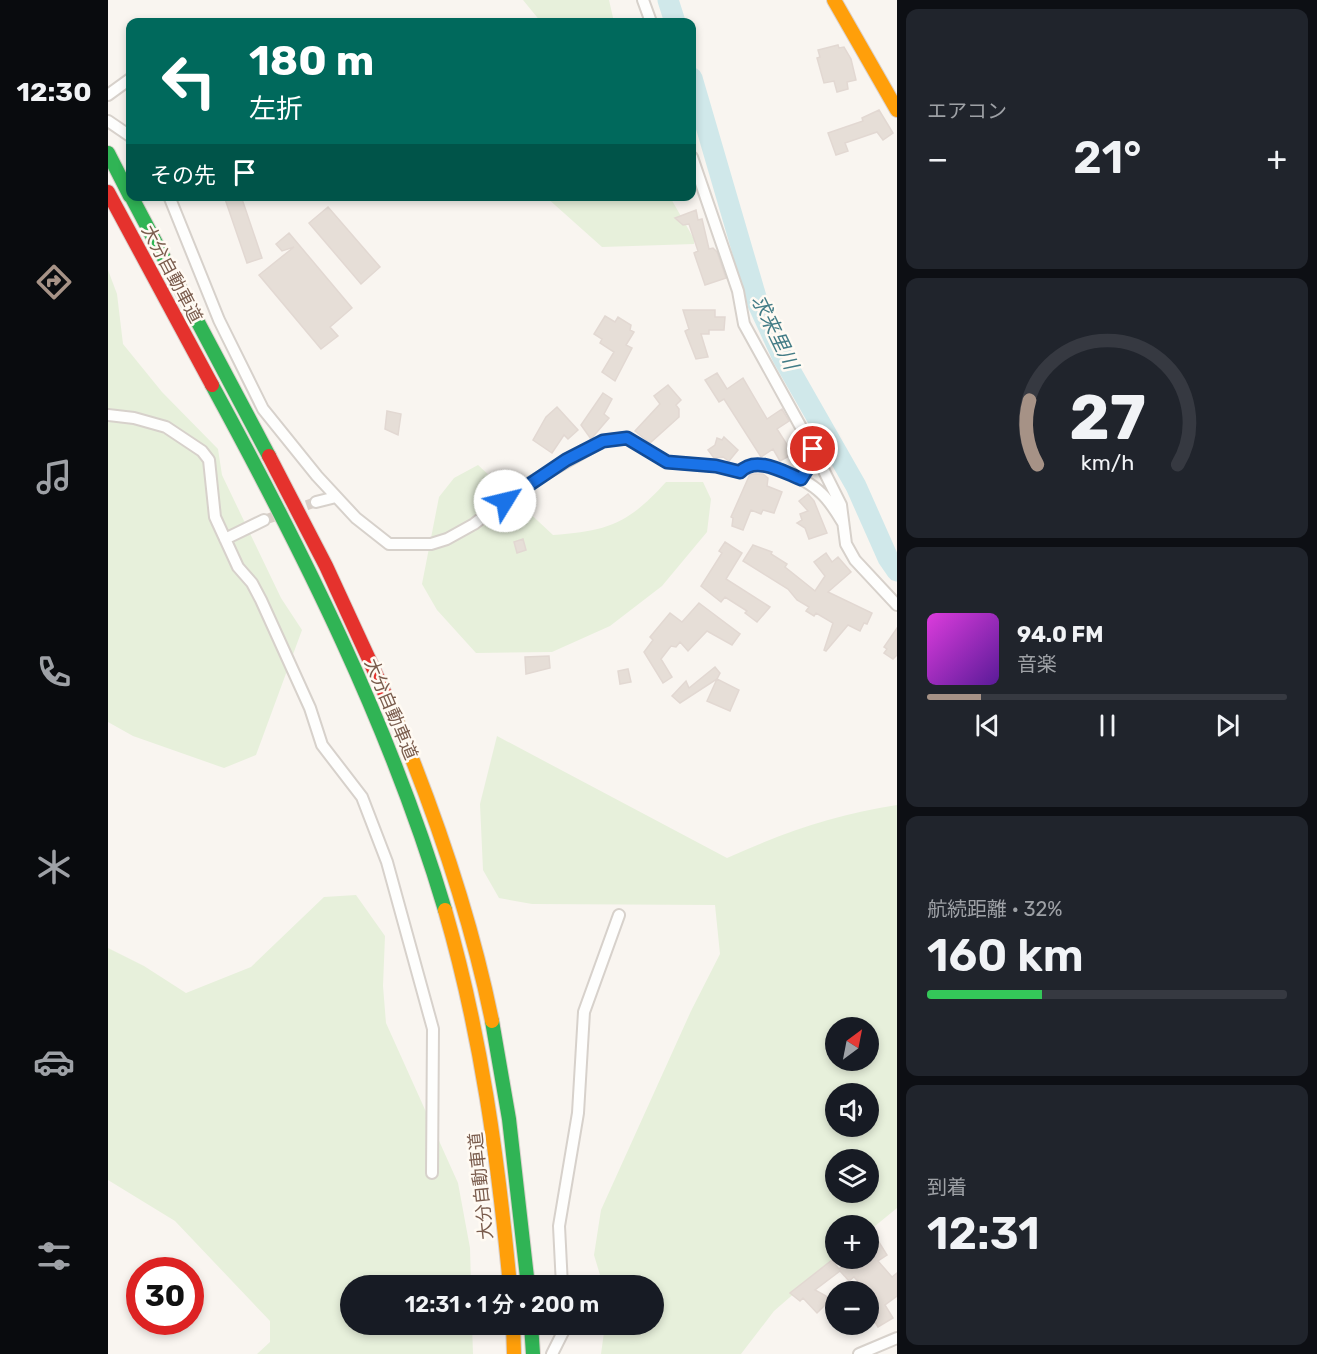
<!DOCTYPE html>
<html lang="ja">
<head>
<meta charset="utf-8">
<style>
  body { margin:0; font-family:Rubik,"Noto Sans JP",sans-serif; background:#20242c; color:#f1f3f6; height:100vh; display:flex; flex-direction:column; font-size:22px; white-space:nowrap }
  * { box-sizing:border-box; margin:0 }
  p { font-size:20px; color:#9ea1a6 }
  .icon { flex:none; width:33px; height:33px; fill:none; stroke:currentColor; stroke-width:2; stroke-linecap:round; stroke-linejoin:round }
  .map { position:relative; flex:1; overflow:hidden }
  .sheet { display:flex; flex-direction:column; gap:9px; padding:9px; background:#0d0f14; width:420px }
  .sheet>* { flex:none }
  .top-card { position:absolute; left:18px; top:18px; width:570px; height:183px; border-radius:12px; box-shadow:0 3px 9px #0003; background:#00695c; color:#fff; overflow:hidden }
  .needle { width:39px; rotate:32deg }
  .tools { position:absolute; left:717px; top:1017px; display:grid; gap:12px }
  .tools a { display:grid; place-items:center; width:54px; height:54px; border-radius:50%; background:#171b24; box-shadow:0 3px 9px #0003; font-size:30px }
  .speed { position:absolute; left:18px; top:1257px; display:flex; gap:12px; font-size:30px; font-weight:700; text-align:center }
  .speed>* { display:grid; place-content:center; width:78px; height:78px; border-radius:50%; background:#171b24; box-shadow:0 3px 9px #0003; line-height:1 }
  .speed .limit { border:9px solid #d22; background:#fff; color:#111 }
  .pin { position:absolute; display:grid; place-items:center; width:51px; height:51px; color:#fff; margin:-26px; border:3px solid #fff; border-radius:50%; box-shadow:0 2px 6px #0007 }
  .me { position:absolute; width:66px; margin:-33px; rotate:54deg; stroke-linejoin:round; filter:drop-shadow(0 0 4px #0008) }
  .turn { display:flex; align-items:center; gap:21px; height:126px; padding:0 24px; font-size:27px }
  .turn .icon { width:78px; height:78px; stroke-width:2.5 }
  .turn b { display:block; font-size:42px; line-height:51px }
  .then { display:flex; align-items:center; height:57px; padding:0 24px; background:#0003; gap:12px; font-size:22px }
  .big { font-size:45px; font-weight:600; line-height:1.1 }
  .sheet .tile { flex:1; display:flex; flex-direction:column; justify-content:center; gap:9px; min-width:0; padding:0 21px; border-radius:12px; background:#20242c }
  .sheet .dial { align-items:center; gap:0 }
  .dial svg { height:156px; overflow:visible; fill:none; stroke:#363941; stroke-width:7; stroke-linecap:round; text-anchor:middle }
  .dial text { fill:#f1f3f6; stroke:none }
  .song { display:flex; align-items:center; gap:18px }
  .cover { width:72px; height:72px; border-radius:9px; background:linear-gradient(135deg,hsl(300 70% 55%),hsl(270 70% 35%)) }
  .played { height:6px; border-radius:3px; background:linear-gradient(90deg,#a69286 15%,#363941 15%) }
  .keys { display:flex; justify-content:space-around; direction:ltr }
  .heat { display:flex; justify-content:space-between; align-items:center; font-size:33px; direction:ltr }
  .charge { height:9px; border-radius:4px; background:linear-gradient(90deg,#34c759 32%,#363941 0) }
  .trip { position:absolute; left:232px; top:1275px; width:324px; height:60px; border-radius:30px; background:#171b24; box-shadow:0 3px 9px #0003; font-weight:600; line-height:60px; text-align:center }
  main { display:flex; flex:1; min-height:0 }
  .dock { display:flex; flex-direction:column; width:108px; justify-content:space-around; align-items:center; background:#090b0e; color:#9ea1a6 }
  .dock .icon { width:42px; height:42px }
  .dock .on { color:#a69286 }
  .dock b { font-size:27px; color:#f1f3f6 }
  .map>svg:first-child { display:block }
  .green { fill:#e7f0db; fill-rule:evenodd }
  .lines { fill:none; stroke-linecap:round; stroke-linejoin:round }
  .river { stroke:#d0e8ea; stroke-width:21 }
  .building { fill:#e6ded7; stroke:#e2d8d2; stroke-width:1.5 }
  .street-tunnel { stroke:#d9cfc7; stroke-width:10; stroke-dasharray:10 5; stroke-linecap:butt }
  .street-casing { stroke:#d7d1cb; stroke-width:14 }
  .fast-casing { stroke:#dad1cc; stroke-width:16 }
  .slow-casing { stroke:#dad1cc; stroke-width:16 }
  .jam-casing { stroke:#dad1cc; stroke-width:16 }
  .street { stroke:#fefefd; stroke-width:10 }
  .fast { stroke:#30b455; stroke-width:14 }
  .slow { stroke:#ff9f0a; stroke-width:14 }
  .jam { stroke:#e5322d; stroke-width:14 }
  .route-casing { stroke:#114b97; stroke-width:15 }
  .route { stroke:#1a73e8; stroke-width:10 }
  .labels { text-anchor:middle; dominant-baseline:central; stroke-width:5; stroke-linejoin:round; paint-order:stroke }
  .street-label { font-size:18px; fill:#7a5c4d; stroke:#fffaf3 }
  .water-label { font-size:20px; font-style:italic; fill:#437c86; stroke:#fffaf3 }
</style>
</head>
<body>
<main>
<nav class="dock">
<b>12:30</b>
<svg class="icon on" aria-label="directions" viewBox="0 0 24 24"><path d="M12 3l9 9-9 9-9-9zM9 14v-3h6M13 9l2 2-2 2"/></svg>
<svg class="icon" aria-label="music" viewBox="0 0 24 24"><path d="M9 18V5l10-2v13"/><circle cx="6" cy="18" r="3"/><circle cx="16" cy="16" r="3"/></svg>
<svg class="icon" aria-label="phone" viewBox="0 0 24 24"><path d="M5 4h4l2 5-3 2q2 4 5 5l2-3 5 2v4C11 20 4 13 5 4z"/></svg>
<svg class="icon" aria-label="climate" viewBox="0 0 24 24"><path d="M12 3v18M4 7l16 10M4 17L20 7"/></svg>
<svg class="icon" aria-label="car" viewBox="0 0 24 24"><path d="M5 17H2v-5l4-1 3-4h7l3 4 3 1v5h-3M9 17h6M6 11h13"/><circle cx="7" cy="17" r="2"/><circle cx="17" cy="17" r="2"/></svg>
<svg class="icon" aria-label="filters" viewBox="0 0 24 24"><path d="M4 7h16M4 17h16"/><circle cx="9" cy="7" r="2"/><circle cx="15" cy="17" r="2"/></svg>
</nav>
<div class="map">
<svg width="789" height="1354" viewBox="0 0 789 1354">
  <rect width="100%" height="100%" fill="#f9f5f0"/>
  <path class="green" d="M415 0H501L506 22H433Z
    M438 197H562L586 239V244L494 247Z
    M0 270 9 294 15 344 54 392 110 449 114 475 173 598 194 630 148 755 116 768 25 736 0 722Z
    M370 465 445 535C500 531 520 524 558 482H595L603 499 599 532 554 586 502 626 444 652 368 653 329 610 314 584 331 497 346 478Z
    M389 736 619 858C674 833 729 814 789 805V1208L761 1231 760 1226H728L727 1258 666 1311 633 1354H493L497 1325 546 1324V1286L495 1285 486 1255 493 1210 583 1011 612 954 607 905 424 904 391 898 375 870 372 804ZM728 1028H760V1060H728ZM728 1094H760V1126H728ZM728 1160H760V1192H728Z
    M248 895 277 936 275 986 278 1023 350 1183 362 1248 363 1285 243 1286V1324L364 1325 365 1354H149L162 1342V1321L67 1221 0 1180V948L36 966 78 993 143 967 216 897Z"/>
  <g class="lines">
    <path class="river" d="M560 0 567 22
      M584 78 650 304 675 358 748 486 780 558 789 571"/>
  </g>
  <path class="building" d="M730 45 731 48 736 47 743 59 748 80 739 82 740 89 729 92 726 81 716 83 709 58 712 57 710 50Z
    M771 110 785 133 775 140 769 132 737 143 740 151 728 155 720 133 755 121 754 118Z
    M116 196H133L154 258 139 263Z
    M220 207 272 267 253 284 201 223Z
    M588 210 590 220 594 219 601 249 605 248 609 252 618 278 597 285 586 253 590 251 581 224 575 225 567 218Z
    M181 233 244 308 222 327 230 336 213 349 151 275 186 247 174 251 168 244Z
    M575 310H607V317H617L616 330H601V334H593L600 357 588 359 577 331 581 329Z
    M497 316 507 322 510 317 523 325 522 330 526 332 518 345 524 348 507 381 494 372 506 352 492 343 494 339 486 334Z
    M609 373 619 389 635 378 659 419 674 409 681 421 669 429 685 454 672 461 665 449 653 457 616 399 611 402 597 380Z
    M560 385 573 400 568 405 571 409V417L542 443 527 431 552 404 546 396Z
    M495 393 504 399 496 414 501 418 483 439 473 425Z
    M449 407 470 430 460 439 456 435 444 453 425 440 438 417Z
    M279 411 293 414 290 435 277 429Z
    M616 437 630 450 621 461 615 457 606 458 600 450 607 445 609 438 614 440Z
    M642 474H655L660 478 659 486 674 492 666 513 655 510 653 514 643 510 635 530 624 526 625 518 623 517Z
    M700 494 706 501 719 533 701 539 697 528 689 523 694 520 692 514 700 511 691 501Z
    M415 539 418 550 409 553 406 542Z
    M617 542 634 553 618 579 662 607 649 622 637 613 639 611 617 597 613 602 593 586 614 553 611 551Z
    M645 545 664 552 663 554 679 564 677 567 707 591 717 576 706 562 718 553 724 562 730 557 743 572 720 592 764 613 759 624 756 623 752 631 740 625 718 651 716 650 725 623 708 613 706 616 698 611 701 607 689 600 680 589 635 561Z
    M591 603 632 634 624 645 599 631 580 651 572 642 568 647 563 646 553 659 564 677 555 683 536 652 545 640 542 637 562 613 574 622Z
    M789 628V655L785 659 776 653 779 649 776 647Z
    M441 656 442 668 418 674 417 657Z
    M607 667 612 673 609 679 572 703 564 696 578 681 581 688Z
    M520 669 523 682 512 684 510 671Z
    M609 679 631 690 622 711 599 701Z
    M769 1239 779 1255 770 1261 784 1277 789 1273V1296L777 1305 785 1318 770 1327 760 1310V1292L746 1277 741 1281 732 1271 707 1290 718 1296 720 1302 709 1313 695 1298 692 1301 682 1293 724 1260 731 1269 744 1258H760V1244Z"/>
  <g class="lines">
    <path class="street-tunnel" d="M156 520 208 502"/>
    <defs>
      <path id="street" d="M535 0 543 22
        M0 95 22 79
        M0 121 22 136
        M584 157 630 291 636 324 705 449V460L693 479
        M61 196 111 320 155 409 209 476 248 518 281 544H323L339 539 366 524 411 489 495 441 519 438 559 462 608 466 632 472C649 454 698 478 713 493 722 501 729 513 735 523
        M0 415 26 418 58 427 94 451 101 460 107 517 130 567 144 583 153 600 202 708 214 745 254 797 279 862 325 1029 324 1173
        M706 451 733 505 738 544 747 560 789 605
        M208 502 228 497
        M117 539 156 520
        M454 1286 451 1226 470 1113 476 1012 511 915
        M444 1354 459 1324
        M751 1354 789 1338"/>
      <path id="fast" d="M0 153 22 196
        M23 196 161 456
        M104 385C196 554 282 725 337 910
        M384 1021 401 1119 420 1286
        M423 1324 425 1354"/>
      <path id="slow" d="M726 0 789 110
        M283 707C326 809 362 913 384 1021
        M337 910C373 1034 390 1158 402 1286
        M405 1324 406 1354"/>
      <path id="jam" d="M0 192 104 385
        M161 456 218 566 283 707"/>
    </defs>
    <use href="#street" class="street-casing"/>
    <use href="#fast" class="fast-casing"/>
    <use href="#slow" class="slow-casing"/>
    <use href="#jam" class="jam-casing"/>
    <use href="#street" class="street"/>
    <use href="#fast" class="fast"/>
    <use href="#slow" class="slow"/>
    <use href="#jam" class="jam"/>
  </g>
  <g class="lines">
    <defs>
      <path id="route" d="M397 501 458 460 495 441 519 438 559 462 608 466 632 472C648 455 675 472 693 479L705 460V449"/>
    </defs>
    <use href="#route" class="route-casing"/>
    <use href="#route" class="route"/>
  </g>
  <g class="labels">
    <g class="street-label">
      <text transform="translate(64 274) rotate(62)">大分自動車道</text>
      <text transform="translate(283 709) rotate(67)">大分自動車道</text>
      <text transform="translate(373 1186) rotate(-96)">大分自動車道</text>
    </g>
    <g class="water-label">
      <text transform="translate(667 332) rotate(64)">求来里川</text>
    </g>
  </g>
</svg>
<div class="tools">
<a><svg class="needle" viewBox="-14 -14 28 28"><path d="M0-13l5 13h-10z" fill="#e53935"/><path d="M0 13l5-13h-10z" fill="#9ea1a6"/></svg></a>
<a><svg class="icon" aria-label="sound" viewBox="0 0 24 24"><path d="M4 9h4l5-4v14l-5-4H4zM17 9q2 3 0 6"/></svg></a>
<a><svg class="icon" aria-label="layers" viewBox="0 0 24 24"><path d="M12 4l9 5-9 5-9-5zM3 14l9 5 9-5"/></svg></a>
<a>+</a>
<a>−</a>
</div>
<div class="speed"><div class="limit">30</div></div>
<div class="pin" style="left:705px;top:449px;background:#d93025"><svg class="icon" aria-label="arrive" viewBox="0 0 24 24"><path d="M6 21V4h12l-3 4 3 4H6"/></svg></div>
<svg class="me" style="left:397px;top:501px" viewBox="-20 -20 40 40"><circle r="19" fill="#fff"/><path d="M0-13L10 11 0 6-10 11z" fill="#1a73e8"/></svg>
<div class="trip">12:31 · 1 分 · 200 m</div>
<div class="top-card">
<div class="turn"><svg class="icon" aria-label="left" viewBox="0 0 24 24"><path d="M17 20v-9H6M10 6l-5 5 5 5"/></svg><div><b>180 m</b>左折</div></div>
<div class="then">その先<svg class="icon" aria-label="arrive" viewBox="0 0 24 24"><path d="M6 21V4h12l-3 4 3 4H6"/></svg></div>
</div>
</div>
<section class="sheet">
<div class="tile"><p>エアコン</p>
<div class="heat"><a>−</a><b class="big">21°</b><a>+</a></div>
</div>
<div class="tile dial"><svg viewBox="0 0 100 80">
<path d="M14 69A42 42 0 1 1 86 69"/>
<path d="M14 69A42 42 0 0 1 10 36" stroke="#a69286"/>
<text x="50" y="56" font-size="32" font-weight="700">27</text>
<text x="50" y="72" font-size="11">km/h</text>
</svg></div>
<div class="tile">
<div class="song"><i class="cover"></i><div><b>94.0 FM</b><p>音楽</p></div></div>
<div class="played"></div>
<div class="keys"><svg class="icon" aria-label="previous" viewBox="0 0 24 24"><path d="M18 5L8 12l10 7zM5 5v14"/></svg><svg class="icon" aria-label="pause" viewBox="0 0 24 24"><path d="M8 5v14M16 5v14"/></svg><svg class="icon" aria-label="next" viewBox="0 0 24 24"><path d="M6 5l10 7-10 7zM19 5v14"/></svg></div>
</div>
<div class="tile"><p>航続距離 · 32%</p><b class="big">160 km</b><div class="charge"></div></div>
<div class="tile"><p>到着</p><b class="big">12:31</b></div>
</section>
</main>
</body>
</html>
